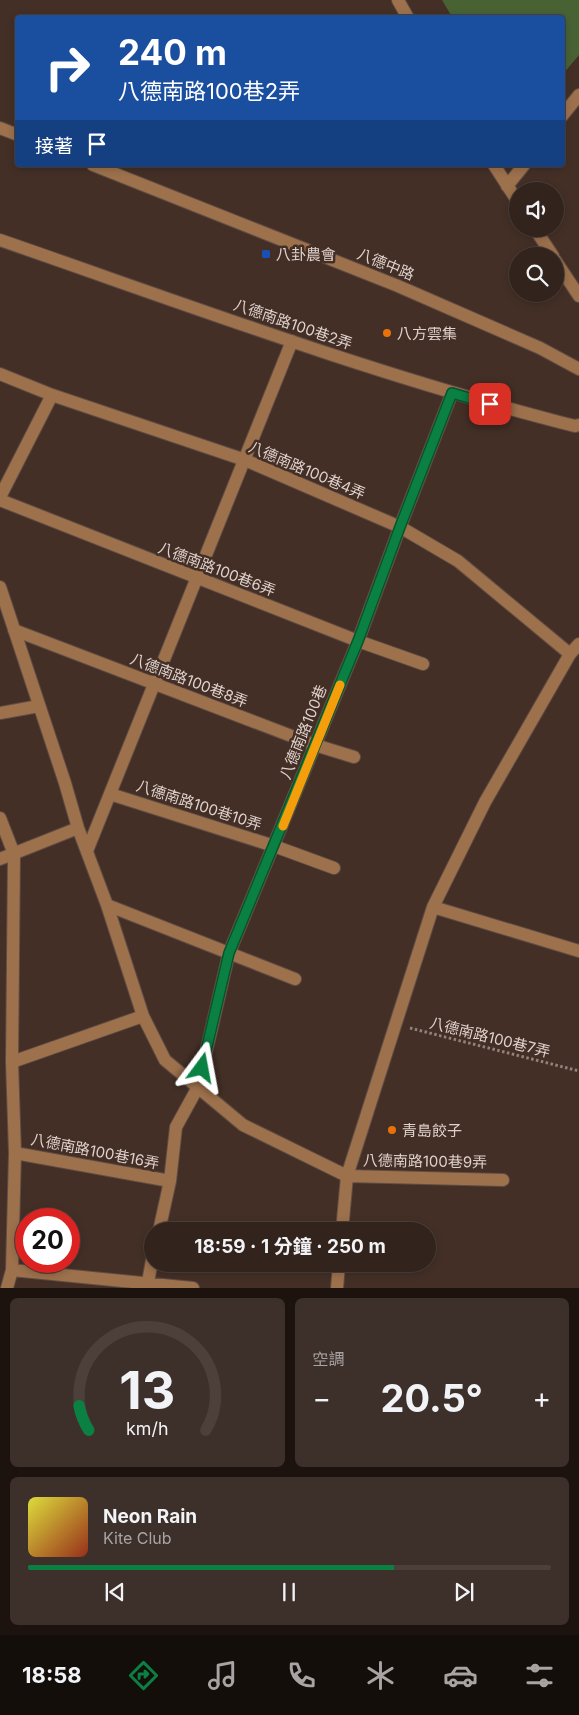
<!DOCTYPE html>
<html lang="zh-TW">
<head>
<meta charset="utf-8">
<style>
  body { margin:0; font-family:Inter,"Noto Sans TC",sans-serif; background:#3d2f29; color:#f1f3f6; height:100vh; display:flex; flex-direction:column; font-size:19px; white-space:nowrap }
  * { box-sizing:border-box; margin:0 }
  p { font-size:16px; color:#a8a4a3 }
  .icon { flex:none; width:28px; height:28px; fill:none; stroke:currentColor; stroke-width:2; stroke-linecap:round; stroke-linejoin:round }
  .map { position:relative; height:1288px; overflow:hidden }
  .details { display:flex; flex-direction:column; gap:10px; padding:10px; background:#1c130f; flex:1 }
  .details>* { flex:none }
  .top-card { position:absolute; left:15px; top:15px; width:550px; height:152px; border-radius:5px; box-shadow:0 2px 8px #0003,0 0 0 1px #4d403b; background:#1a4fa0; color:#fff; overflow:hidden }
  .tools { position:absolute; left:509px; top:182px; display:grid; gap:10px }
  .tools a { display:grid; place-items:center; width:55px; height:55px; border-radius:50%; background:#32231c; box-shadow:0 2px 8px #0003,0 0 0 1px #4d403b; font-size:25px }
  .speed { position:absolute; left:15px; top:1208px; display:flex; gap:10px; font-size:25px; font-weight:700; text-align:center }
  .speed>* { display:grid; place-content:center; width:65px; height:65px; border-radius:50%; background:#32231c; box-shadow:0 2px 8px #0003,0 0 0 1px #4d403b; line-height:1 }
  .speed .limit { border:8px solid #d22; background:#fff; color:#111 }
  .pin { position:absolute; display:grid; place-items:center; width:42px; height:42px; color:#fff; margin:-21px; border-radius:10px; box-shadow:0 2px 8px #0006 }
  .me { position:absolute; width:55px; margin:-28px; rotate:13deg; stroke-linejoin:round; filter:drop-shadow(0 0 4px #0008) }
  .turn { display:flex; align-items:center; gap:18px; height:105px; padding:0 20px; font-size:22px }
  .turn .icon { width:65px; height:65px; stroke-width:2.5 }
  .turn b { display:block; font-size:35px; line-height:42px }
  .then { display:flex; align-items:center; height:48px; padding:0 20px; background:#0003; gap:10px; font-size:19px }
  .big { font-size:38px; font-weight:700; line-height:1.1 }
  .details .card { flex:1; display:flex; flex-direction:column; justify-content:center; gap:8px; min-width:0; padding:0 18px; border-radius:8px; background:#3d2f29 }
  .details .dial { align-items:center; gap:0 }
  .dial svg { height:130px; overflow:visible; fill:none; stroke:#4d403b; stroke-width:7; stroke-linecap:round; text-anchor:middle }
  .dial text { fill:#f1f3f6; stroke:none }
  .song { display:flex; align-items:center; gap:15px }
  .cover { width:60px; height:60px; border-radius:8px; background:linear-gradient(135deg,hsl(60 70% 55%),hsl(10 70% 35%)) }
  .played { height:5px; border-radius:2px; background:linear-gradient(90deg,#0b8043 70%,#4d403b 70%) }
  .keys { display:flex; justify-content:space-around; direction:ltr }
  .heat { display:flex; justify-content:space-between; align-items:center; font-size:28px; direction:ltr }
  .details .tiles { flex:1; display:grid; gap:10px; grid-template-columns:1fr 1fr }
  .card:last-child { grid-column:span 2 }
  .trip { position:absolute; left:144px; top:1222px; width:292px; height:50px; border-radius:25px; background:#32231c; box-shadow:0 2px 8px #0003,0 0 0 1px #4d403b; font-weight:700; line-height:50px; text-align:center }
  .tab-bar { display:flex; height:80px; justify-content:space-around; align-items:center; background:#140e0b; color:#a8a4a3 }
  .tab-bar .icon { width:35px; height:35px }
  .tab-bar .active { color:#0b8043 }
  .tab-bar b { font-size:22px; color:#f1f3f6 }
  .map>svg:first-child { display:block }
  .green { fill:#486234 }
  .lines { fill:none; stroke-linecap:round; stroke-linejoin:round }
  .minor-casing { stroke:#5f4c44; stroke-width:14 }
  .path { stroke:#93827b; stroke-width:3; stroke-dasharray:2.5 2.5; stroke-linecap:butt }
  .minor { stroke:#9d714c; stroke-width:12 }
  .route-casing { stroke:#07532c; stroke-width:12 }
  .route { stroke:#0b8043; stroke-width:9 }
  .slow { stroke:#f59e0b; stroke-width:9 }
  .transit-dot { fill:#1a4fb4; stroke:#432f26; stroke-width:2 }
  .food-dot { fill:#e8710a; stroke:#432f26; stroke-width:2 }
  .labels { text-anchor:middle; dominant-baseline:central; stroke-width:5; stroke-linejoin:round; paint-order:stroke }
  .poi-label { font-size:15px; fill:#dfd1cc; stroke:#432f26; text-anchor:start }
  .street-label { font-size:15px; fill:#dfd1cc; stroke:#432f26 }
</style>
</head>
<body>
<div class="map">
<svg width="579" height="1288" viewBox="0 0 579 1288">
  <rect width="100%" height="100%" fill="#432f26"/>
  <path class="green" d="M442 0H579V55L563 74 562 18 452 17Z"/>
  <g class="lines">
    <defs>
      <path id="minor" d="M398 0 408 18
        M562 116 579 95
        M0 128 18 135
        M93 165 398 286 540 348 579 369
        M494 165 518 202
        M507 186 524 165
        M535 229 553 256
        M0 240C185 304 369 373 559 422L575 426 579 425
        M555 260 579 296
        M0 374 52 395 245 460 400 527 458 561 570 654
        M0 497 52 395
        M0 500 358 641 423 664
        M0 587 65 783 78 828 107 905 143 1016 165 1060 243 1125 347 1176 503 1180
        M14 630 315 745 354 757
        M0 713 39 706
        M110 794 274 846 334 868
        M0 818 14 854 12 1062 15 1153 12 1270 7 1288
        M87 851 292 341
        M0 859 78 828
        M107 905 295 979
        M433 907 579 951
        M12 1062 143 1016
        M15 1153 170 1181
        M159 1231 170 1181 176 1127 198 1087 229 953 358 641 400 527 452 393
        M342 1231 347 1176 433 907 485 802 570 654 579 644
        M12 1270 193 1288
        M147 1288 152 1260
        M337 1288 339 1264"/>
    </defs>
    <use href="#minor" class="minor-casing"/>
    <path class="path" d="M410 1028 579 1071"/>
    <use href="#minor" class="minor"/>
  </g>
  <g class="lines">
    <defs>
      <path id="route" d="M202 1068 229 953 358 641 400 527 452 393 490 404"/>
    </defs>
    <use href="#route" class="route-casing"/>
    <use href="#route" class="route"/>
    <path class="slow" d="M283 826 340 685"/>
  </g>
  <rect class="transit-dot" x="261" y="249" width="10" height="10" rx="2.5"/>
  <g class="food-dot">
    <circle cx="387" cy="333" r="5"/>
    <circle cx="392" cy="1130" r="5"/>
  </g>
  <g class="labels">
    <g class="poi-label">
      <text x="276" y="254">八卦農會</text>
      <text x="397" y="333">八方雲集</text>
      <text x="402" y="1130">青島餃子</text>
    </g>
    <g class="street-label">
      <text transform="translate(386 264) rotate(22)">八德中路</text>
      <text transform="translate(293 324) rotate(19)">八德南路100巷2弄</text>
      <text transform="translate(307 470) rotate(23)">八德南路100巷4弄</text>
      <text transform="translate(217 569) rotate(21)">八德南路100巷6弄</text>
      <text transform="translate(189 680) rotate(21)">八德南路100巷8弄</text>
      <text transform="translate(303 732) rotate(-68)">八德南路100巷</text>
      <text transform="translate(199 805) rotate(18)">八德南路100巷10弄</text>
      <text transform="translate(490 1037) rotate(14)">八德南路100巷7弄</text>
      <text transform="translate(95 1151) rotate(11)">八德南路100巷16弄</text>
      <text transform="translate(425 1161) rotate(1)">八德南路100巷9弄</text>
    </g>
  </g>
</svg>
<div class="tools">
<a><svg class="icon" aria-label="sound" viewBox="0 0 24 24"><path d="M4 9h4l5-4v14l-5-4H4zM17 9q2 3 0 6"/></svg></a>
<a><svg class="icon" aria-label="search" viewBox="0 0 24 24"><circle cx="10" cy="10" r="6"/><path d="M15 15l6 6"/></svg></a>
</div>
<div class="speed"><div class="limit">20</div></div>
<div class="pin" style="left:490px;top:404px;background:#d93025"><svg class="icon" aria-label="arrive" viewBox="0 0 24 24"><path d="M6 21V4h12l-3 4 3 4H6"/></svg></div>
<svg class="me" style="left:202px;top:1068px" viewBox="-20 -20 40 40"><path d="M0-17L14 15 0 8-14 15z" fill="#0b8043" stroke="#fff" stroke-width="4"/></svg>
<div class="trip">18:59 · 1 分鐘 · 250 m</div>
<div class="top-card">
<div class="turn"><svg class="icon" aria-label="right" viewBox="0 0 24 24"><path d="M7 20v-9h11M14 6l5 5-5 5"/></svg><div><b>240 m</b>八德南路100巷2弄</div></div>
<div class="then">接著<svg class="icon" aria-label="arrive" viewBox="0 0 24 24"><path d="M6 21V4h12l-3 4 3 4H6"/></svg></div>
</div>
</div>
<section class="details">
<div class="tiles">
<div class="card dial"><svg viewBox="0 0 100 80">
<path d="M14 69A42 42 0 1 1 86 69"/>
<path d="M14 69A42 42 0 0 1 8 54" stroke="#0b8043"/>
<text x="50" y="56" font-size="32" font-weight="700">13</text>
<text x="50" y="72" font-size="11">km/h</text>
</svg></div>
<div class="card"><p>空調</p>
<div class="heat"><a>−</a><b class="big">20.5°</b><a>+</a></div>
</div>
<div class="card">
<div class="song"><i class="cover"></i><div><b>Neon Rain</b><p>Kite Club</p></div></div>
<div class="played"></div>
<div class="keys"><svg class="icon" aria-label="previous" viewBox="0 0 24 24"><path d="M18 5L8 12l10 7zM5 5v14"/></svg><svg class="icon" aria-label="pause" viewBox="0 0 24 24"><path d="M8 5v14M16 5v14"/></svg><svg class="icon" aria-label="next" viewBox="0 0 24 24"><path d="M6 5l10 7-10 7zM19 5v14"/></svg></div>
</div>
</div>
</section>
<nav class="tab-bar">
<b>18:58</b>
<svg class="icon active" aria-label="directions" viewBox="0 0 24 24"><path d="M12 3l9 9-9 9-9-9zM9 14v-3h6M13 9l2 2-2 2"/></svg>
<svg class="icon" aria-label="music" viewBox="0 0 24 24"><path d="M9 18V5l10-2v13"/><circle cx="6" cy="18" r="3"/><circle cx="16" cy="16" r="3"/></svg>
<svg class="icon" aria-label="phone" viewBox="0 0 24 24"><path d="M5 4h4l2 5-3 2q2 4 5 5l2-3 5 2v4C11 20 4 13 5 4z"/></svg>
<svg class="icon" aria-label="climate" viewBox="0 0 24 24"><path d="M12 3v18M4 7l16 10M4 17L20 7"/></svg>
<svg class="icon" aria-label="car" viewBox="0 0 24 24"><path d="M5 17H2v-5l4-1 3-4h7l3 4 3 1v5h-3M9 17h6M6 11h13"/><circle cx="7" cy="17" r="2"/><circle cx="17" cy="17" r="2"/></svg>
<svg class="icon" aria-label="filters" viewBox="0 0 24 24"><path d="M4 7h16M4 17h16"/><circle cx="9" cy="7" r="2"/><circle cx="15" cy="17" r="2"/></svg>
</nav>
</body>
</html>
